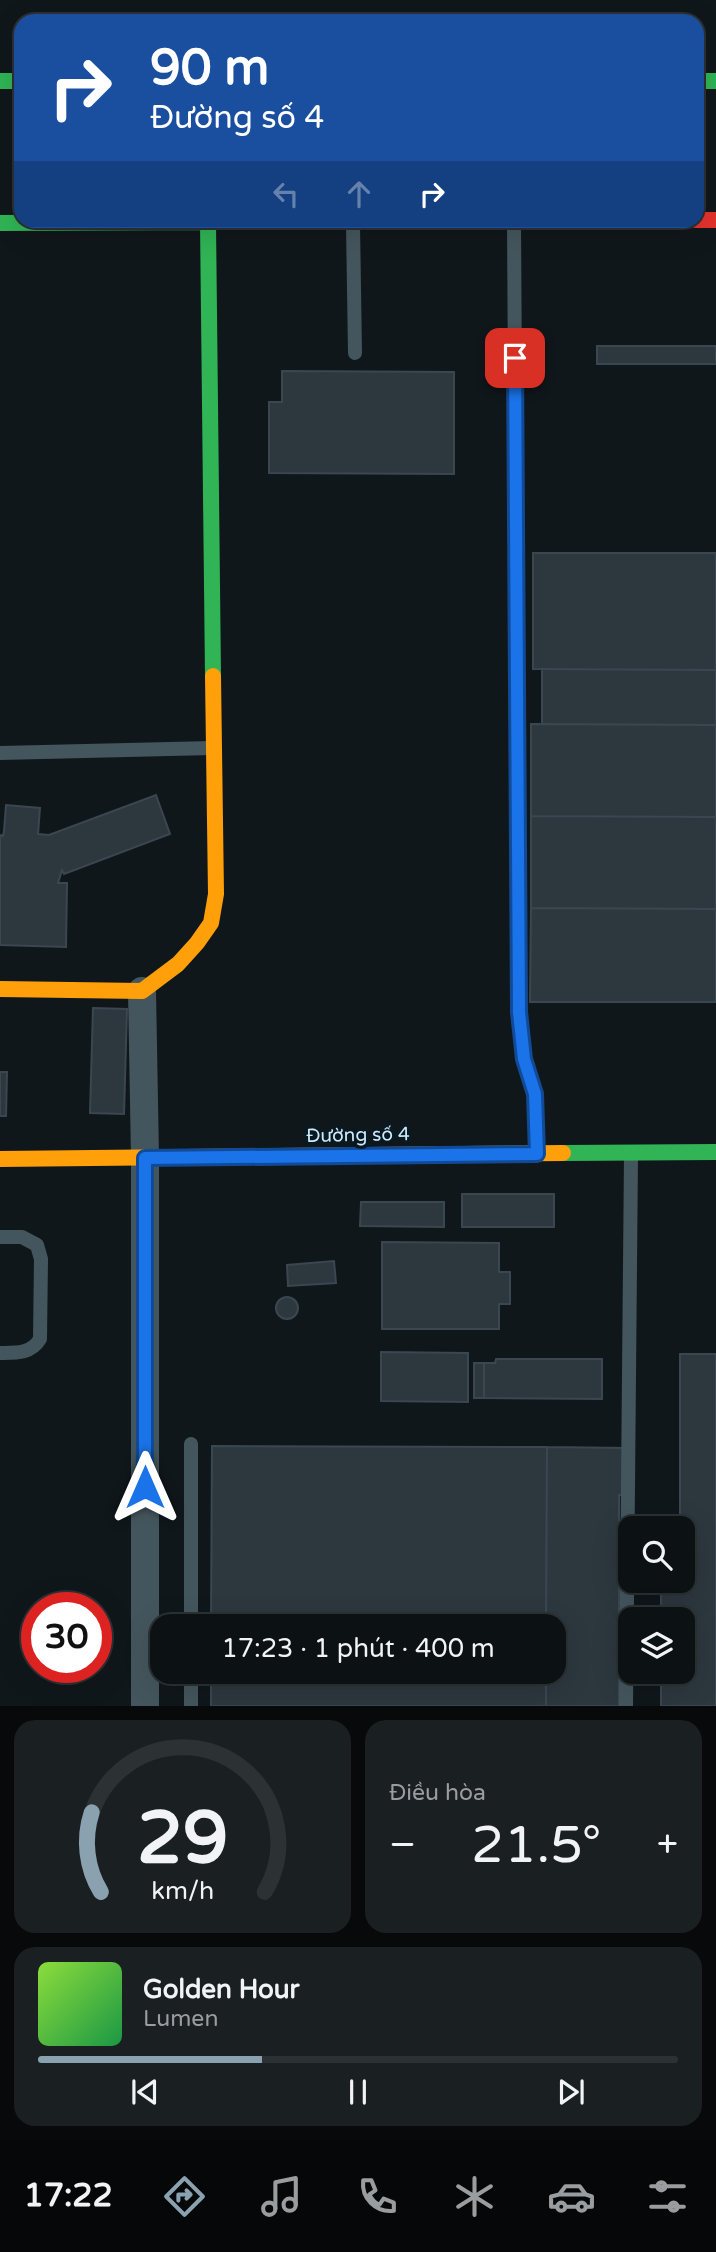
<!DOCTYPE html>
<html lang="vi">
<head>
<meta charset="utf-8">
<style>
  body { margin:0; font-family:"Varela Round",sans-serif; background:#1a1f22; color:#f1f3f6; height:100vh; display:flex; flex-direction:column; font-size:26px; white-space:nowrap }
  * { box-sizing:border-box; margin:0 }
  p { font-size:23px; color:#9a9da0 }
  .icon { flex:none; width:38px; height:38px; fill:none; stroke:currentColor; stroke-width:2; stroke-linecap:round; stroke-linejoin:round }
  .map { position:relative; height:1706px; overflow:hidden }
  .side { display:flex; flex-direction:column; gap:14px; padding:14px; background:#07090b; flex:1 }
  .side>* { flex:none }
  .guide { position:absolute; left:14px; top:14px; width:690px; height:214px; border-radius:21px; box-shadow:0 7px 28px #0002,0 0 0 2px #2c3134; background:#1a4fa0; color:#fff; overflow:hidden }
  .tools { position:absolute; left:618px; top:1516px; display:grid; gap:14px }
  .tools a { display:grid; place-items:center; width:77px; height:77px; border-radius:14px; background:#0c1114; box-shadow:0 7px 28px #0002,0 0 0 2px #2c3134; font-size:35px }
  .speed { position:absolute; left:21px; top:1592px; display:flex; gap:14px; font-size:35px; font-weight:700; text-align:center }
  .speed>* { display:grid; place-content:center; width:91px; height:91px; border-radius:50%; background:#0c1114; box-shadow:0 7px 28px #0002,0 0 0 2px #2c3134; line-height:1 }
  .speed .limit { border:10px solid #d22; background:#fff; color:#111 }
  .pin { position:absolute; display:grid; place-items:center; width:60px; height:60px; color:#fff; margin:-30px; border-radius:14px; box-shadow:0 4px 10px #0006 }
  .me { position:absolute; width:77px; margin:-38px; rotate:0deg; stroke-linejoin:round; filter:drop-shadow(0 0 5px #0008) }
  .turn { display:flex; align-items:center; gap:24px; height:147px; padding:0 21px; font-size:32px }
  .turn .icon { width:91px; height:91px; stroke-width:2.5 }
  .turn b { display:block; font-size:49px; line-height:60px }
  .lanes { display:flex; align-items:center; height:66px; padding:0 21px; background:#0003; justify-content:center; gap:35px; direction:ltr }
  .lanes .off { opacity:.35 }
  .big { font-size:52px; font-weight:600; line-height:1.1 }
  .side .card { flex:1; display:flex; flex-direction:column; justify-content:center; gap:10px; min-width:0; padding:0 24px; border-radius:21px; background:#1a1f22 }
  .side .dial { align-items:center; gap:0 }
  .dial svg { height:182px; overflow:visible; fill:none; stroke:#2c3134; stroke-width:7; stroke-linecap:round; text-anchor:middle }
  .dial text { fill:#f1f3f6; stroke:none }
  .song { display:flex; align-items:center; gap:21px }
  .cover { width:84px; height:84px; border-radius:10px; background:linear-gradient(135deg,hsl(90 70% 55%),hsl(140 70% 35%)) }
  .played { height:7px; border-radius:4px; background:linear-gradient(90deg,#8aa1af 35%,#2c3134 35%) }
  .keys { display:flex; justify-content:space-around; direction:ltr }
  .heat { display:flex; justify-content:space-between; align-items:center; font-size:38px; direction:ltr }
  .side .tiles { flex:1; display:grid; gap:14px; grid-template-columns:1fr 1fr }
  .card:last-child { grid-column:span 2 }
  .trip { position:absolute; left:150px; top:1614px; width:416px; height:70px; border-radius:21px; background:#0c1114; box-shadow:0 7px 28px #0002,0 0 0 2px #2c3134; font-weight:600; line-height:70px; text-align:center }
  .dock { display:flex; height:112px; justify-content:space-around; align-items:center; background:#050708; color:#9a9da0 }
  .dock .icon { width:49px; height:49px }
  .dock .active { color:#8aa1af }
  .dock b { font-size:32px; color:#f1f3f6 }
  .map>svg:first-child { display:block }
  .building { fill:#2d373e; stroke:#3a4750; stroke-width:2 }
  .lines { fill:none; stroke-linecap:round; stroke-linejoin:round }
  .lane { stroke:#44565d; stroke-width:14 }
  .street { stroke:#44565d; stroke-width:28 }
  .fast { stroke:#30b455; stroke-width:16 }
  .slow { stroke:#ff9f0a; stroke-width:16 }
  .jam { stroke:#e5322d; stroke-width:16 }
  .route-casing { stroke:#114b97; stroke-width:18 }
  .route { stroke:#1a73e8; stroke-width:12 }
  .labels { text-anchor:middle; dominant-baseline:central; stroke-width:7; stroke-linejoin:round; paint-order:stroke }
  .street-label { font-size:19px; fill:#cbecff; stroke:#0b1820 }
</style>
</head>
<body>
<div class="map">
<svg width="716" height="1706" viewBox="0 0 716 1706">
  <rect width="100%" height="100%" fill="#10171b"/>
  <path class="building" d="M597 346H716V364H597Z
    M282 371 454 372V474L269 473V402H282Z
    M533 553H716V670L533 669Z
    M542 669 716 670V725L542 724Z
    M531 724 716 725V817L531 816Z
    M156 795 170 834 64 874 62 870 58 883H67L66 947 0 945V835L3 836 4 831 6 805 40 808 38 834 49 835Z
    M531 816 716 817V909L531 908Z
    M531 908 716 909V1002H530Z
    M93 1008 127 1009 124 1114 90 1113Z
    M0 1072H7L6 1116H0Z
    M462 1194H554V1227H462Z
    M361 1202H444V1227L360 1226Z
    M382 1242 499 1243V1272H510V1304H499V1329H382Z
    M334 1261 336 1283 288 1286 287 1265Z
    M276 1308a11 11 0 1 1 22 0a11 11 0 1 1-22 0Z
    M381 1352 468 1353V1402L381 1401Z
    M680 1354H716V1706H661V1671H682V1619H661V1580H682V1528H661V1519H680Z
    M496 1359H602V1399L484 1398V1363H495Z
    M474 1363H484V1398H474Z
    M212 1446 547 1447 546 1626H211Z
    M547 1447 626 1448V1495H619V1706H546V1671H555V1626H546Z
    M211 1671H546V1706H211Z"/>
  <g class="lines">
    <path class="lane" d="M514 223 519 1012 524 1059 535 1093 537 1152
      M353 224 355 353
      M0 753 212 748
      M0 1237H22L37 1245 41 1259 40 1339C31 1354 16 1353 0 1353
      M191 1626V1444
      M191 1706V1671
      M626 1706 631 1154"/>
    <path class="street" d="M142 991 145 1158V1706"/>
    <path class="fast" d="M0 81H21
      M696 81H716
      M0 223 647 220
      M208 223 213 676
      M563 1153 716 1152"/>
    <path class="slow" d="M0 989 142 991 178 964 197 943 211 923 216 894 213 676
      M0 1159 563 1153"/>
    <path class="jam" d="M696 220H716"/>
  </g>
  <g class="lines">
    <defs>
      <path id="route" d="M145 1487V1158L537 1154 535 1094 524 1059 519 1012 515 358"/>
    </defs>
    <use href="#route" class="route-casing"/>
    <use href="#route" class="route"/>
  </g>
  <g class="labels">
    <g class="street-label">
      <text transform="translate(358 1135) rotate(-1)">Đường số 4</text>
    </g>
  </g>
</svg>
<div class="tools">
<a><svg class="icon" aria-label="search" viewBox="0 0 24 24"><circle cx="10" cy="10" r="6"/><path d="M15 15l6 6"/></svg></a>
<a><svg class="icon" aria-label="layers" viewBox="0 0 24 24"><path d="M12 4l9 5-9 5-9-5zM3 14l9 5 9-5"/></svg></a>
</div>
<div class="speed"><div class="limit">30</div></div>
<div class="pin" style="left:515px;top:358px;background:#d93025"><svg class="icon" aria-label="arrive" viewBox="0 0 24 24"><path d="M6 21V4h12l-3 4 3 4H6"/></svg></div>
<svg class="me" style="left:145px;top:1487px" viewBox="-20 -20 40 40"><path d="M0-17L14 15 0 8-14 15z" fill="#1a73e8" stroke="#fff" stroke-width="4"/></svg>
<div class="trip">17:23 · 1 phút · 400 m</div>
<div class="guide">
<div class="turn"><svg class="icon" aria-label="right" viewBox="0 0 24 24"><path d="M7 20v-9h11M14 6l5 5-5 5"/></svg><div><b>90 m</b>Đường số 4</div></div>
<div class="lanes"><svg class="icon off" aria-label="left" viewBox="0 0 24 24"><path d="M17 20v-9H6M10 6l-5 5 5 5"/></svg><svg class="icon off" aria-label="ahead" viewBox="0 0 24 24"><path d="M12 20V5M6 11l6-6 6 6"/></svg><svg class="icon" aria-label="right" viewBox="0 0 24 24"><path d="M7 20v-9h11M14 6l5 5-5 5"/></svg></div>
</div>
</div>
<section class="side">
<div class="tiles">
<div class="card dial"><svg viewBox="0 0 100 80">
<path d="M14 69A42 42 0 1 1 86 69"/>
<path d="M14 69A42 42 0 0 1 10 34" stroke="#8aa1af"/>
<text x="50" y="56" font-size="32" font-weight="700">29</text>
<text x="50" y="72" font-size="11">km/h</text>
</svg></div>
<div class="card"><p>Điều hòa</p>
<div class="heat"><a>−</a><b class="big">21.5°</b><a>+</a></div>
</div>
<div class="card">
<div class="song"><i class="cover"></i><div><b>Golden Hour</b><p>Lumen</p></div></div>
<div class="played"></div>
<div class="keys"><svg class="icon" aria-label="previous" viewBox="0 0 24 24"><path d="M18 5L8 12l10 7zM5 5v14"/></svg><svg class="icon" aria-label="pause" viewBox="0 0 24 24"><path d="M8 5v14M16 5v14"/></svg><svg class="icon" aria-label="next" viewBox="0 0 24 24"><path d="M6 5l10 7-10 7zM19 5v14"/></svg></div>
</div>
</div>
</section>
<nav class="dock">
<b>17:22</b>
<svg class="icon active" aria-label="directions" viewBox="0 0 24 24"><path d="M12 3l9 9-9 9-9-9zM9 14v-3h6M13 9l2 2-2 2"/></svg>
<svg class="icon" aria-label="music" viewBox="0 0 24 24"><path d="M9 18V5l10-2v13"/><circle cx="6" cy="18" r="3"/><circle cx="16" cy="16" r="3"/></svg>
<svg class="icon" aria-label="phone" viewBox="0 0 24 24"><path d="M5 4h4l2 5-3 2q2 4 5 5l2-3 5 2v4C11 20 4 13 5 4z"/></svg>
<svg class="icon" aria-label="climate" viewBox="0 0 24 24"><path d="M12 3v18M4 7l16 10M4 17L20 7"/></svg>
<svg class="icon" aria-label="car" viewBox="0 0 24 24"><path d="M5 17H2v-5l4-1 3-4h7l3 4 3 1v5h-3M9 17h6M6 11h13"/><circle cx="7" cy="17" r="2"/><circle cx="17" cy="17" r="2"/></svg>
<svg class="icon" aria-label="filters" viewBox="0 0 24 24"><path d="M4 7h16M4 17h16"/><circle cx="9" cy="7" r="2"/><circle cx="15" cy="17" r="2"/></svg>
</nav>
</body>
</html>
